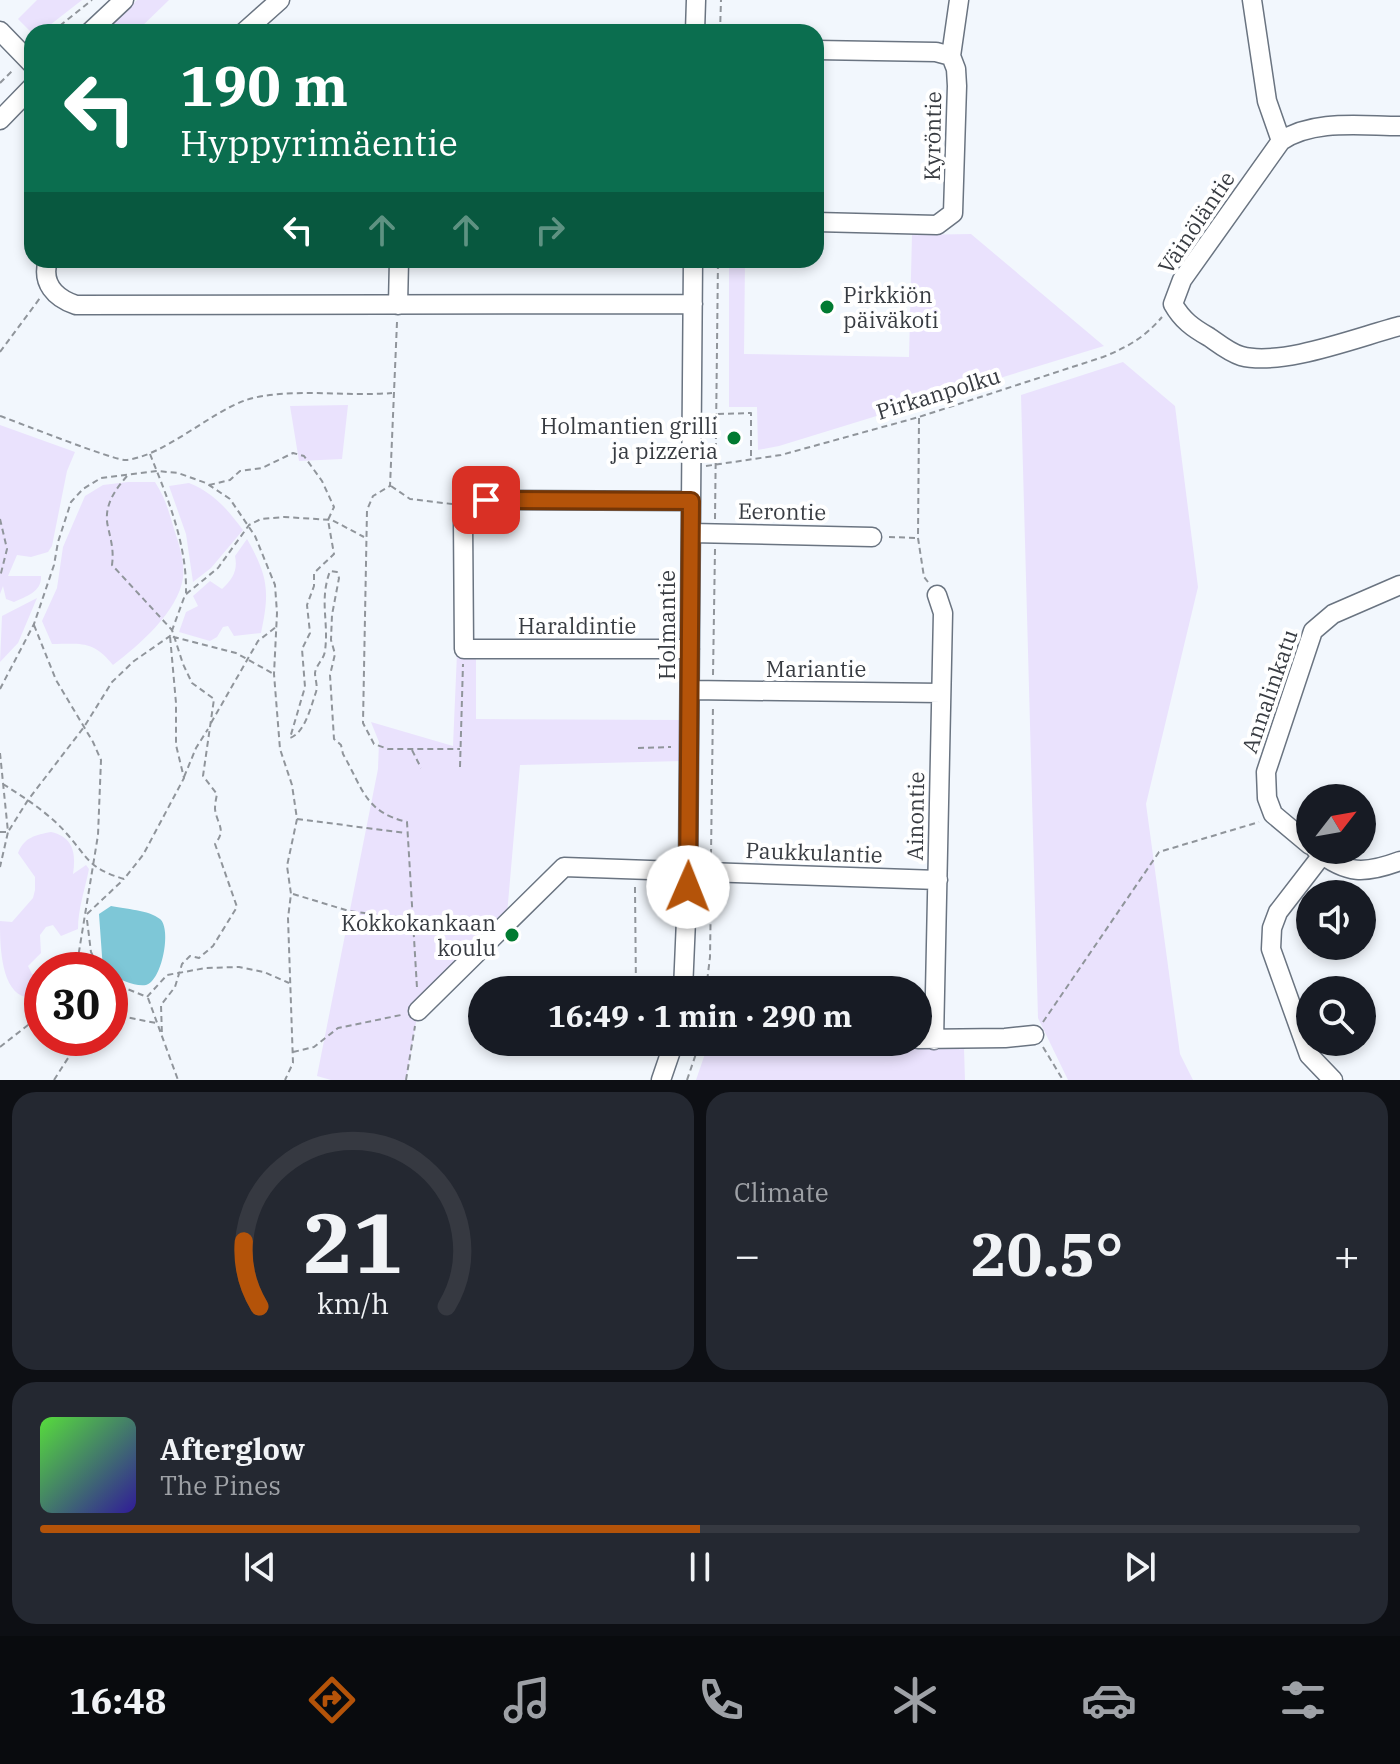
<!DOCTYPE html>
<html lang="en">
<head>
<meta charset="utf-8">
<style>
  body { margin:0; font-family:"IBM Plex Serif",serif; background:#242831; color:#f1f3f6; height:100vh; display:flex; flex-direction:column; font-size:30px; white-space:nowrap }
  * { box-sizing:border-box; margin:0 }
  p { font-size:26px; color:#9ea1a6 }
  .icon { flex:none; width:44px; height:44px; fill:none; stroke:currentColor; stroke-width:2; stroke-linecap:round; stroke-linejoin:round }
  .map { position:relative; height:1080px; overflow:hidden }
  .drawer { display:flex; flex-direction:column; gap:12px; padding:12px; background:#0d0f14; flex:1 }
  .drawer>* { flex:none }
  .top-card { position:absolute; left:24px; top:24px; width:800px; height:244px; border-radius:24px; box-shadow:0 4px 12px #0003; background:#0b6e4f; color:#fff; overflow:hidden }
  .needle { width:52px; rotate:59deg }
  .controls { position:absolute; left:1296px; top:784px; display:grid; gap:16px }
  .controls a { display:grid; place-items:center; width:80px; height:80px; border-radius:50%; background:#171b24; box-shadow:0 4px 12px #0003; font-size:40px }
  .speed { position:absolute; left:24px; top:952px; display:flex; gap:16px; font-size:40px; font-weight:700; text-align:center }
  .speed>* { display:grid; place-content:center; width:104px; height:104px; border-radius:50%; background:#171b24; box-shadow:0 4px 12px #0003; line-height:1 }
  .speed .limit { border:12px solid #d22; background:#fff; color:#111 }
  .pin { position:absolute; display:grid; place-items:center; width:68px; height:68px; color:#fff; margin:-34px; border-radius:16px; box-shadow:0 4px 12px #0006 }
  .me { position:absolute; width:88px; margin:-44px; rotate:1deg; stroke-linejoin:round; filter:drop-shadow(0 0 6px #0008) }
  .turn { display:flex; align-items:center; gap:28px; height:168px; padding:0 24px; font-size:36px }
  .turn .icon { width:104px; height:104px; stroke-width:2.5 }
  .turn b { display:block; font-size:56px; line-height:68px }
  .lanes { display:flex; align-items:center; height:76px; padding:0 24px; background:#0003; justify-content:center; gap:40px; direction:ltr }
  .lanes .off { opacity:.35 }
  .big { font-size:60px; font-weight:700; line-height:1.1 }
  .drawer .tile { flex:1; display:flex; flex-direction:column; justify-content:center; gap:12px; min-width:0; padding:0 28px; border-radius:24px; background:#242831 }
  .drawer .dial { align-items:center; gap:0 }
  .dial svg { height:208px; overflow:visible; fill:none; stroke:#363941; stroke-width:7; stroke-linecap:round; text-anchor:middle }
  .dial text { fill:#f1f3f6; stroke:none }
  .song { display:flex; align-items:center; gap:24px }
  .cover { width:96px; height:96px; border-radius:12px; background:linear-gradient(135deg,hsl(110 70% 55%),hsl(250 70% 35%)) }
  .played { height:8px; border-radius:4px; background:linear-gradient(90deg,#b45309 50%,#363941 50%) }
  .keys { display:flex; justify-content:space-around; direction:ltr }
  .heat { display:flex; justify-content:space-between; align-items:center; font-size:44px; direction:ltr }
  .drawer .tiles { flex:1; display:grid; gap:12px; grid-template-columns:1fr 1fr }
  .tile:last-child { grid-column:span 2 }
  .trip { position:absolute; left:468px; top:976px; width:464px; height:80px; border-radius:40px; background:#171b24; box-shadow:0 4px 12px #0003; font-weight:700; line-height:80px; text-align:center }
  .tab-bar { display:flex; height:128px; justify-content:space-around; align-items:center; background:#090b0e; color:#9ea1a6 }
  .tab-bar .icon { width:56px; height:56px }
  .tab-bar .on { color:#b45309 }
  .tab-bar b { font-size:36px; color:#f1f3f6 }
  .map>svg:first-child { display:block }
  .green { fill:#eae2fd }
  .water { fill:#7ec7d7 }
  .lines { fill:none; stroke-linecap:round; stroke-linejoin:round }
  .minor-casing { stroke:#6a7481; stroke-width:21 }
  .path { stroke:#90959b; stroke-width:2; stroke-dasharray:6 4; stroke-linecap:butt }
  .minor { stroke:#fff; stroke-width:18 }
  .route-casing { stroke:#753606; stroke-width:20 }
  .route { stroke:#b45309; stroke-width:14 }
  .poi-dot { fill:#017a31; stroke:#fff; stroke-width:3 }
  .labels { text-anchor:middle; dominant-baseline:central; stroke-width:8; stroke-linejoin:round; paint-order:stroke }
  .street-label { font-size:22px; fill:#383c42; stroke:#fff }
  .poi-label { font-size:22px; fill:#383c42; stroke:#fff; text-anchor:end }
</style>
</head>
<body>
<div class="map">
<svg width="1400" height="1080" viewBox="0 0 1400 1080">
  <rect width="100%" height="100%" fill="#f2f7fd"/>
  <path class="green" d="M37 0H82L41 32 32 33 18 19Z
    M137 0H169L136 32H104Z
    M971 234 1104 346 779 446 758 450 757 407H729V260H745L744 354 909 357 912 235Z
    M1123 362 1175 406 1198 587 1146 804 1180 1054 1193 1080H1068L1038 1018 1021 395Z
    M348 405 342 459 299 461 290 406Z
    M0 425 75 452 67 471 52 546 48 552 31 557 17 555 8 576H41C42 592 26 596 14 602L6 599 3 586 0 594Z
    M128 482H155C165 497 169 512 174 529 179 544 185 562 183 578 178 612 138 646 113 665 93 640 81 644 52 644L42 621 57 588 63 547 85 496 103 485Z
    M189 483C214 493 227 509 243 530L211 568 193 582 186 534 169 486Z
    M247 539C268 576 270 591 261 633L234 636 228 626 223 627 217 637 210 641 179 632 186 612 198 606 193 596 210 581 222 589C233 579 238 570 235 556Z
    M37 598 18 643 0 662 2 616Z
    M457 653H476V719L683 720V761L520 765 506 926 418 1011 406 1080H331L317 1076 378 769 379 742 371 722 453 746Z
    M51 832C74 837 76 854 73 874L86 865 89 869C85 889 78 909 78 929L61 936 53 925 46 927 40 935 41 953 28 966 32 974 42 979V998C35 998 28 998 22 996 0 986 0 941 0 921L12 922 33 898 35 890V877L18 853C24 837 36 835 51 832Z
    M709 1042H786L964 1049 965 1080H696Z"/>
  <path class="water" d="M111 906C125 909 149 910 160 919 172 929 162 981 146 985 135 987 120 979 110 975V970H103L99 914Z"/>
  <g class="lines">
    <defs>
      <path id="minor" d="M1252 0 1267 101 1281 141
        M0 31 32 64
        M90 32 124 0
        M244 32 280 0
        M695 32 696 0
        M816 50 936 52 951 56 956 69 957 86 953 213 937 225 816 222
        M951 56 959 0
        M0 120 32 87
        M1400 126C1361 126 1314 119 1281 141L1182 280 1173 304C1182 320 1193 328 1209 337 1219 344 1230 353 1241 356 1282 367 1358 337 1400 326
        M48 260C41 283 55 298 76 305L693 304
        M398 305 399 260
        M691 533 872 537
        M690 649H464L463 520 471 506 486 500 691 501
        M690 690 941 693
        M1310 845 1273 814 1267 798 1266 772 1313 631 1333 614 1400 585
        M1316 850C1347 875 1365 874 1400 861
        M1322 855 1278 912 1272 928 1271 949 1309 1055 1333 1080
        M683 990 688 873 693 260
        M418 1011 564 867 938 880
        M918 1039 1005 1038 1034 1035
        M934 1040 943 613 937 595
        M661 1080 674 1042"/>
    </defs>
    <use href="#minor" class="minor-casing"/>
    <path class="path" d="M52 32 92 0
      M720 32 721 0
      M0 83 13 70
      M397 322 390 486 373 496 367 510 363 723 374 744 388 749H460
      M0 352 40 298
      M718 414 751 413V458
      M0 416C20 423 115 461 126 460 164 456 209 413 246 400 287 387 347 397 392 393
      M919 418 918 538 924 577 928 582
      M150 454C168 499 187 544 186 593
      M706 466 781 455 919 417 1103 357C1128 347 1145 337 1162 317
      M127 476C115 490 103 506 108 527 111 541 114 550 112 565L172 630 183 664 192 683 214 699 203 776 217 794C216 799 215 804 215 809 217 825 227 829 215 844L237 907 213 946 199 958 190 956 182 964 175 987 161 1005 162 1036
      M209 485 230 480 240 471 262 468 293 453 304 456 322 481 334 507 328 520 334 554 314 573V586L307 605 310 633 302 649 305 687 290 738C305 733 311 706 316 692 318 686 315 679 315 673 316 665 324 659 325 651 329 621 319 601 330 571L337 572 339 578 332 615 331 640 335 654 330 675 334 739 341 745 343 754C363 789 365 812 407 822L417 988
      M391 486 410 499 452 504
      M0 519 7 549 0 577
      M715 519 718 260
      M889 537 918 538
      M34 625 56 680 93 742 101 760 98 835 76 970
      M713 675 715 549
      M0 689 34 624 54 565 58 542 71 502 83 489 101 478 157 471 178 473 206 483 230 499 255 536 275 585 277 613 274 674 280 749 292 785 297 819 287 866 291 894 288 918 293 1063 285 1080
      M211 723 258 641 276 627
      M638 748 671 747
      M412 750 421 768
      M0 753 8 832 0 867
      M460 767 463 664
      M184 777 196 748 208 729
      M3 784C25 798 50 814 67 834 89 859 88 868 124 879L143 855 184 778 176 745V703L170 636 236 653 272 673
      M297 819 406 833
      M0 832H8L28 800 84 727 112 682 134 661 170 636 185 595 218 568 249 525 261 519 284 517 332 520 364 537
      M711 855 713 705
      M635 887 636 990
      M293 894 349 911 414 919
      M87 914 123 880
      M87 920 91 952 100 970
      M110 982 147 997 167 975 206 968 239 967 264 972 289 983
      M706 990 710 957 711 889
      M148 998 178 1080
      M110 1014 156 1023
      M1043 1022 1159 852 1259 822
      M0 1047 42 1014
      M1043 1047 1063 1080
      M293 1052 314 1047 338 1028 401 1015
      M54 1080 77 1044V1038
      M406 1080 415 1026
      M687 1080 700 1042"/>
    <use href="#minor" class="minor"/>
  </g>
  <g class="lines">
    <defs>
      <path id="route" d="M486 500 691 501 688 887"/>
    </defs>
    <use href="#route" class="route-casing"/>
    <use href="#route" class="route"/>
  </g>
  <g class="poi-dot">
    <circle cx="827" cy="307" r="8"/>
    <circle cx="734" cy="438" r="8"/>
    <circle cx="512" cy="935" r="8"/>
  </g>
  <g class="labels">
    <g class="street-label">
      <text transform="translate(932 136) rotate(-89)">Kyröntie</text>
      <text transform="translate(1196 222) rotate(-56)">Väinöläntie</text>
      <text transform="translate(938 393) rotate(-17)">Pirkanpolku</text>
      <text transform="translate(782 511) rotate(1)">Eerontie</text>
      <text x="577" y="625">Haraldintie</text>
      <text transform="translate(666 625) rotate(-90)">Holmantie</text>
      <text x="816" y="668">Mariantie</text>
      <text transform="translate(1269 691) rotate(-71)">Annalinkatu</text>
      <text transform="translate(915 816) rotate(-89)">Ainontie</text>
      <text transform="translate(814 852) rotate(2)">Paukkulantie</text>
    </g>
    <g class="poi-label">
      <text x="843" y="294" text-anchor="start">Pirkkiön<tspan x="843" dy="25">päiväkoti</tspan></text>
      <text x="718" y="425">Holmantien grilli<tspan x="718" dy="25">ja pizzeria</tspan></text>
      <text x="496" y="922">Kokkokankaan<tspan x="496" dy="25">koulu</tspan></text>
    </g>
  </g>
</svg>
<div class="controls">
<a><svg class="needle" viewBox="-14 -14 28 28"><path d="M0-13l5 13h-10z" fill="#e53935"/><path d="M0 13l5-13h-10z" fill="#9ea1a6"/></svg></a>
<a><svg class="icon" aria-label="sound" viewBox="0 0 24 24"><path d="M4 9h4l5-4v14l-5-4H4zM17 9q2 3 0 6"/></svg></a>
<a><svg class="icon" aria-label="search" viewBox="0 0 24 24"><circle cx="10" cy="10" r="6"/><path d="M15 15l6 6"/></svg></a>
</div>
<div class="speed"><div class="limit">30</div></div>
<div class="pin" style="left:486px;top:500px;background:#d93025"><svg class="icon" aria-label="arrive" viewBox="0 0 24 24"><path d="M6 21V4h12l-3 4 3 4H6"/></svg></div>
<svg class="me" style="left:688px;top:887px" viewBox="-20 -20 40 40"><circle r="19" fill="#fff"/><path d="M0-13L10 11 0 6-10 11z" fill="#b45309"/></svg>
<div class="trip">16:49 · 1 min · 290 m</div>
<div class="top-card">
<div class="turn"><svg class="icon" aria-label="left" viewBox="0 0 24 24"><path d="M17 20v-9H6M10 6l-5 5 5 5"/></svg><div><b>190 m</b>Hyppyrimäentie</div></div>
<div class="lanes"><svg class="icon" aria-label="left" viewBox="0 0 24 24"><path d="M17 20v-9H6M10 6l-5 5 5 5"/></svg><svg class="icon off" aria-label="ahead" viewBox="0 0 24 24"><path d="M12 20V5M6 11l6-6 6 6"/></svg><svg class="icon off" aria-label="ahead" viewBox="0 0 24 24"><path d="M12 20V5M6 11l6-6 6 6"/></svg><svg class="icon off" aria-label="right" viewBox="0 0 24 24"><path d="M7 20v-9h11M14 6l5 5-5 5"/></svg></div>
</div>
</div>
<section class="drawer">
<div class="tiles">
<div class="tile dial"><svg viewBox="0 0 100 80">
<path d="M14 69A42 42 0 1 1 86 69"/>
<path d="M14 69A42 42 0 0 1 8 44" stroke="#b45309"/>
<text x="50" y="56" font-size="32" font-weight="700">21</text>
<text x="50" y="72" font-size="11">km/h</text>
</svg></div>
<div class="tile"><p>Climate</p>
<div class="heat"><a>−</a><b class="big">20.5°</b><a>+</a></div>
</div>
<div class="tile">
<div class="song"><i class="cover"></i><div><b>Afterglow</b><p>The Pines</p></div></div>
<div class="played"></div>
<div class="keys"><svg class="icon" aria-label="previous" viewBox="0 0 24 24"><path d="M18 5L8 12l10 7zM5 5v14"/></svg><svg class="icon" aria-label="pause" viewBox="0 0 24 24"><path d="M8 5v14M16 5v14"/></svg><svg class="icon" aria-label="next" viewBox="0 0 24 24"><path d="M6 5l10 7-10 7zM19 5v14"/></svg></div>
</div>
</div>
</section>
<nav class="tab-bar">
<b>16:48</b>
<svg class="icon on" aria-label="directions" viewBox="0 0 24 24"><path d="M12 3l9 9-9 9-9-9zM9 14v-3h6M13 9l2 2-2 2"/></svg>
<svg class="icon" aria-label="music" viewBox="0 0 24 24"><path d="M9 18V5l10-2v13"/><circle cx="6" cy="18" r="3"/><circle cx="16" cy="16" r="3"/></svg>
<svg class="icon" aria-label="phone" viewBox="0 0 24 24"><path d="M5 4h4l2 5-3 2q2 4 5 5l2-3 5 2v4C11 20 4 13 5 4z"/></svg>
<svg class="icon" aria-label="climate" viewBox="0 0 24 24"><path d="M12 3v18M4 7l16 10M4 17L20 7"/></svg>
<svg class="icon" aria-label="car" viewBox="0 0 24 24"><path d="M5 17H2v-5l4-1 3-4h7l3 4 3 1v5h-3M9 17h6M6 11h13"/><circle cx="7" cy="17" r="2"/><circle cx="17" cy="17" r="2"/></svg>
<svg class="icon" aria-label="filters" viewBox="0 0 24 24"><path d="M4 7h16M4 17h16"/><circle cx="9" cy="7" r="2"/><circle cx="15" cy="17" r="2"/></svg>
</nav>
</body>
</html>
